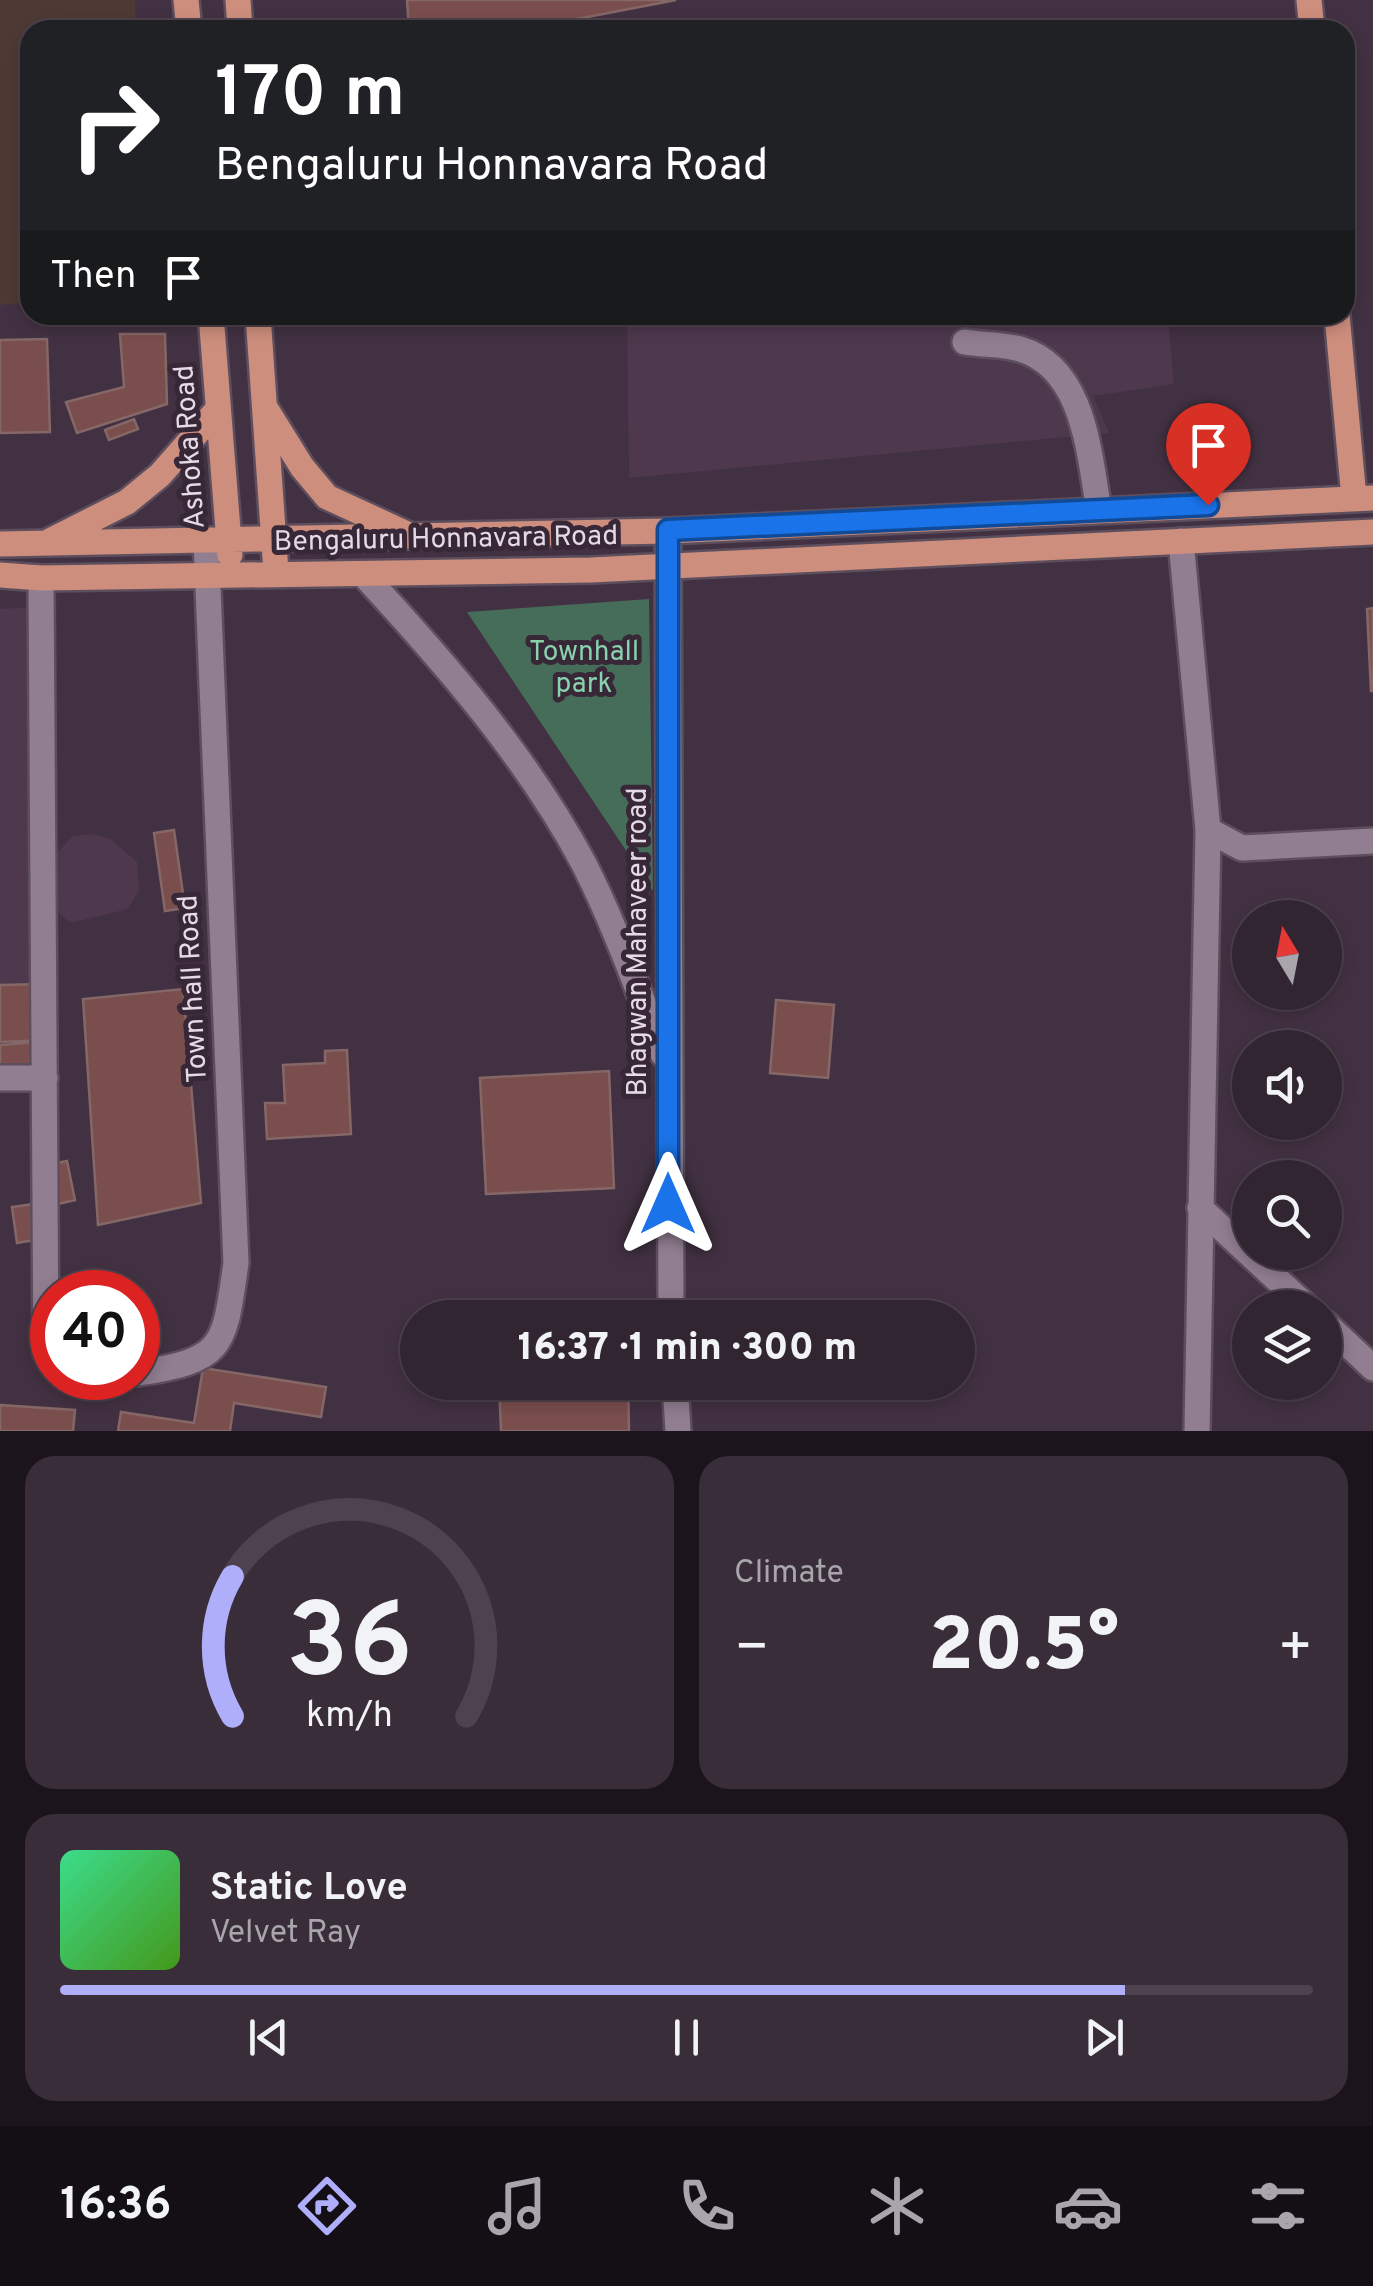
<!DOCTYPE html>
<html lang="en">
<head>
<meta charset="utf-8">
<style>
  body { margin:0; font-family:Overpass,sans-serif; background:#3a2d3a; color:#f1f3f6; height:100vh; display:flex; flex-direction:column; font-size:38px; white-space:nowrap }
  * { box-sizing:border-box; margin:0 }
  p { font-size:32px; color:#a8a5ac }
  .icon { flex:none; width:55px; height:55px; fill:none; stroke:currentColor; stroke-width:2; stroke-linecap:round; stroke-linejoin:round }
  .map { position:relative; height:1431px; overflow:hidden }
  .sheet { display:flex; flex-direction:column; gap:25px; padding:25px; background:#1c141c; flex:1 }
  .sheet>* { flex:none }
  .banner { position:absolute; left:20px; top:20px; width:1335px; height:305px; border-radius:30px; box-shadow:0 5px 15px #0003,0 0 0 2px #4d424d; background:#202124; color:#fff; overflow:hidden }
  .needle { width:65px; rotate:350deg }
  .controls { position:absolute; left:1232px; top:900px; display:grid; gap:20px }
  .controls a { display:grid; place-items:center; width:110px; height:110px; border-radius:50%; background:#322532; box-shadow:0 5px 15px #0003,0 0 0 2px #4d424d; font-size:50px }
  .speed { position:absolute; left:30px; top:1270px; display:flex; gap:20px; font-size:50px; font-weight:700; text-align:center }
  .speed>* { display:grid; place-content:center; width:130px; height:130px; border-radius:50%; background:#322532; box-shadow:0 5px 15px #0003,0 0 0 2px #4d424d; line-height:1 }
  .speed .limit { border:15px solid #d22; background:#fff; color:#111 }
  .pin { position:absolute; display:grid; place-items:center; width:85px; height:85px; color:#fff; margin:-102px -42px; border-radius:50% 50% 50% 0; rotate:-45deg; box-shadow:0 0 10px #0007 }
  .pin .icon { rotate:45deg }
  .me { position:absolute; width:110px; margin:-55px; rotate:0deg; stroke-linejoin:round; filter:drop-shadow(0 0 8px #0008) }
  .turn { display:flex; align-items:center; gap:35px; height:210px; padding:0 30px; font-size:45px }
  .turn .icon { width:130px; height:130px; stroke-width:2.5 }
  .turn b { display:block; font-size:70px; line-height:85px }
  .then { display:flex; align-items:center; height:95px; padding:0 30px; background:#0003; gap:20px; font-size:38px }
  .big { font-size:75px; font-weight:800; line-height:1.1 }
  .sheet .card { flex:1; display:flex; flex-direction:column; justify-content:center; gap:15px; min-width:0; padding:0 35px; border-radius:30px; background:#3a2d3a }
  .sheet .dial { align-items:center; gap:0 }
  .dial svg { height:260px; overflow:visible; fill:none; stroke:#4d424d; stroke-width:7; stroke-linecap:round; text-anchor:middle }
  .dial text { fill:#f1f3f6; stroke:none }
  .song { display:flex; align-items:center; gap:30px }
  .cover { width:120px; height:120px; border-radius:15px; background:linear-gradient(135deg,hsl(150 70% 55%),hsl(100 70% 35%)) }
  .played { height:10px; border-radius:5px; background:linear-gradient(90deg,#aeaefb 85%,#4d424d 85%) }
  .keys { display:flex; justify-content:space-around; direction:ltr }
  .heat { display:flex; justify-content:space-between; align-items:center; font-size:55px; direction:ltr }
  .sheet .tiles { flex:1; display:grid; gap:25px; grid-template-columns:1fr 1fr }
  .card:last-child { grid-column:span 2 }
  .trip { position:absolute; left:400px; top:1300px; width:575px; height:100px; border-radius:50px; background:#322532; box-shadow:0 5px 15px #0003,0 0 0 2px #4d424d; font-weight:800; line-height:100px; text-align:center }
  .tab-bar { display:flex; height:160px; justify-content:space-around; align-items:center; background:#140f14; color:#a8a5ac }
  .tab-bar .icon { width:70px; height:70px }
  .tab-bar .on { color:#aeaefb }
  .tab-bar b { font-size:45px; color:#f1f3f6 }
  .map>svg:first-child { display:block }
  .built { fill:#4e384e }
  .medical { fill:#4e3a34 }
  .green { fill:#456d59 }
  .building { fill:#7a4e4d; stroke:#846766; stroke-width:2.5 }
  .lines { fill:none; stroke-linecap:round; stroke-linejoin:round }
  .minor-casing { stroke:#5d4e5d; stroke-width:30 }
  .major-casing { stroke:#5d4e5d; stroke-width:30 }
  .minor { stroke:#917e91; stroke-width:25 }
  .major { stroke:#cd8e7d; stroke-width:25 }
  .route-casing { stroke:#114b97; stroke-width:25 }
  .route { stroke:#1a73e8; stroke-width:18 }
  .labels { text-anchor:middle; dominant-baseline:central; stroke-width:10; stroke-linejoin:round; paint-order:stroke }
  .street-label { font-size:28px; fill:#e5dae5; stroke:#372737 }
  .park-label { font-size:28px; fill:#88d2ad; stroke:#372737 }
</style>
</head>
<body>
<div class="map">
<svg width="1373" height="1431" viewBox="0 0 1373 1431">
  <rect width="100%" height="100%" fill="#423142"/>
  <path class="built" d="M627 315H1168L1174 384 1093 396 1109 433 629 478Z
    M37 607 47 983 0 987V609Z
    M92 834 111 839 137 862 139 890 128 909 71 923 56 911 53 857 73 836Z"/>
  <path class="medical" d="M0 0H135L136 30H30V302L0 305Z"/>
  <path class="green" d="M649 599 653 891 467 612Z"/>
  <path class="building" d="M407 0H676L520 30H409Z
    M120 334H165L167 404 77 433 66 402 124 387Z
    M47 339 50 432 0 433V340Z
    M134 419 138 429 109 440 105 430Z
    M1373 608V691H1371L1367 609Z
    M174 830 185 908 165 911 154 833Z
    M44 984 47 1040 0 1042V985Z
    M183 989 201 1203 98 1225 83 999Z
    M776 1000 834 1005 828 1078 770 1073Z
    M40 1042 42 1069 0 1072V1045Z
    M347 1050 351 1134 267 1139 265 1103H285L283 1065 325 1063V1051Z
    M609 1071 614 1188 486 1194 480 1078Z
    M67 1161 75 1200 45 1207 36 1167Z
    M41 1203 46 1238 17 1243 12 1207Z
    M203 1368 326 1387 321 1417 234 1403 230 1431H118L121 1412 194 1423Z
    M499 1382H628L629 1431H501Z
    M0 1405 75 1410 73 1431H0Z"/>
  <g class="lines">
    <defs>
      <path id="minor" d="M965 342C982 345 1003 344 1020 349 1085 368 1089 455 1099 510
        M668 531 671 1318
        M1181 541 1208 830 1242 848 1373 841
        M363 574C445 663 527 757 584 864 615 925 638 991 663 1054
        M41 578 46 1353
        M0 1078H45
        M1200 1208 1308 1308
        M1325 1323 1373 1368
        M138 1373C226 1360 224 1346 236 1263L206 540
        M675 1382 678 1431
        M1197 1431 1208 830"/>
      <path id="major" d="M186 0 189 30
        M238 0 240 30
        M1309 0 1312 30
        M211 315 230 555
        M258 315 276 572
        M1337 315 1354 498
        M266 409 302 467 327 497 407 534
        M50 541 127 502 160 475 218 409
        M0 544 668 531 1373 498
        M0 575 41 578 591 570 1373 532"/>
    </defs>
    <use href="#minor" class="minor-casing"/>
    <use href="#major" class="major-casing"/>
    <use href="#minor" class="minor"/>
    <use href="#major" class="major"/>
  </g>
  <g class="lines">
    <defs>
      <path id="route" d="M668 1204V530L1208 505"/>
    </defs>
    <use href="#route" class="route-casing"/>
    <use href="#route" class="route"/>
  </g>
  <g class="labels">
    <g class="street-label">
      <text transform="translate(191 447) rotate(-94)">Ashoka Road</text>
      <text transform="translate(446 540) rotate(-1)">Bengaluru Honnavara Road</text>
      <text transform="translate(639 942) rotate(-90)">Bhagwan Mahaveer road</text>
      <text transform="translate(194 989) rotate(-93)">Town hall Road</text>
    </g>
    <g class="park-label">
      <text x="584" y="653">Townhall<tspan x="584" dy="32">park</tspan></text>
    </g>
  </g>
</svg>
<div class="controls">
<a><svg class="needle" viewBox="-14 -14 28 28"><path d="M0-13l5 13h-10z" fill="#e53935"/><path d="M0 13l5-13h-10z" fill="#a8a5ac"/></svg></a>
<a><svg class="icon" aria-label="sound" viewBox="0 0 24 24"><path d="M4 9h4l5-4v14l-5-4H4zM17 9q2 3 0 6"/></svg></a>
<a><svg class="icon" aria-label="search" viewBox="0 0 24 24"><circle cx="10" cy="10" r="6"/><path d="M15 15l6 6"/></svg></a>
<a><svg class="icon" aria-label="layers" viewBox="0 0 24 24"><path d="M12 4l9 5-9 5-9-5zM3 14l9 5 9-5"/></svg></a>
</div>
<div class="speed"><div class="limit">40</div></div>
<div class="pin" style="left:1208px;top:505px;background:#d93025"><svg class="icon" aria-label="arrive" viewBox="0 0 24 24"><path d="M6 21V4h12l-3 4 3 4H6"/></svg></div>
<svg class="me" style="left:668px;top:1204px" viewBox="-20 -20 40 40"><path d="M0-17L14 15 0 8-14 15z" fill="#1a73e8" stroke="#fff" stroke-width="4"/></svg>
<div class="trip">16:37 · 1 min · 300 m</div>
<div class="banner">
<div class="turn"><svg class="icon" aria-label="right" viewBox="0 0 24 24"><path d="M7 20v-9h11M14 6l5 5-5 5"/></svg><div><b>170 m</b>Bengaluru Honnavara Road</div></div>
<div class="then">Then<svg class="icon" aria-label="arrive" viewBox="0 0 24 24"><path d="M6 21V4h12l-3 4 3 4H6"/></svg></div>
</div>
</div>
<section class="sheet">
<div class="tiles">
<div class="card dial"><svg viewBox="0 0 100 80">
<path d="M14 69A42 42 0 1 1 86 69"/>
<path d="M14 69A42 42 0 0 1 14 26" stroke="#aeaefb"/>
<text x="50" y="56" font-size="32" font-weight="700">36</text>
<text x="50" y="72" font-size="11">km/h</text>
</svg></div>
<div class="card"><p>Climate</p>
<div class="heat"><a>−</a><b class="big">20.5°</b><a>+</a></div>
</div>
<div class="card">
<div class="song"><i class="cover"></i><div><b>Static Love</b><p>Velvet Ray</p></div></div>
<div class="played"></div>
<div class="keys"><svg class="icon" aria-label="previous" viewBox="0 0 24 24"><path d="M18 5L8 12l10 7zM5 5v14"/></svg><svg class="icon" aria-label="pause" viewBox="0 0 24 24"><path d="M8 5v14M16 5v14"/></svg><svg class="icon" aria-label="next" viewBox="0 0 24 24"><path d="M6 5l10 7-10 7zM19 5v14"/></svg></div>
</div>
</div>
</section>
<nav class="tab-bar">
<b>16:36</b>
<svg class="icon on" aria-label="directions" viewBox="0 0 24 24"><path d="M12 3l9 9-9 9-9-9zM9 14v-3h6M13 9l2 2-2 2"/></svg>
<svg class="icon" aria-label="music" viewBox="0 0 24 24"><path d="M9 18V5l10-2v13"/><circle cx="6" cy="18" r="3"/><circle cx="16" cy="16" r="3"/></svg>
<svg class="icon" aria-label="phone" viewBox="0 0 24 24"><path d="M5 4h4l2 5-3 2q2 4 5 5l2-3 5 2v4C11 20 4 13 5 4z"/></svg>
<svg class="icon" aria-label="climate" viewBox="0 0 24 24"><path d="M12 3v18M4 7l16 10M4 17L20 7"/></svg>
<svg class="icon" aria-label="car" viewBox="0 0 24 24"><path d="M5 17H2v-5l4-1 3-4h7l3 4 3 1v5h-3M9 17h6M6 11h13"/><circle cx="7" cy="17" r="2"/><circle cx="17" cy="17" r="2"/></svg>
<svg class="icon" aria-label="filters" viewBox="0 0 24 24"><path d="M4 7h16M4 17h16"/><circle cx="9" cy="7" r="2"/><circle cx="15" cy="17" r="2"/></svg>
</nav>
</body>
</html>
